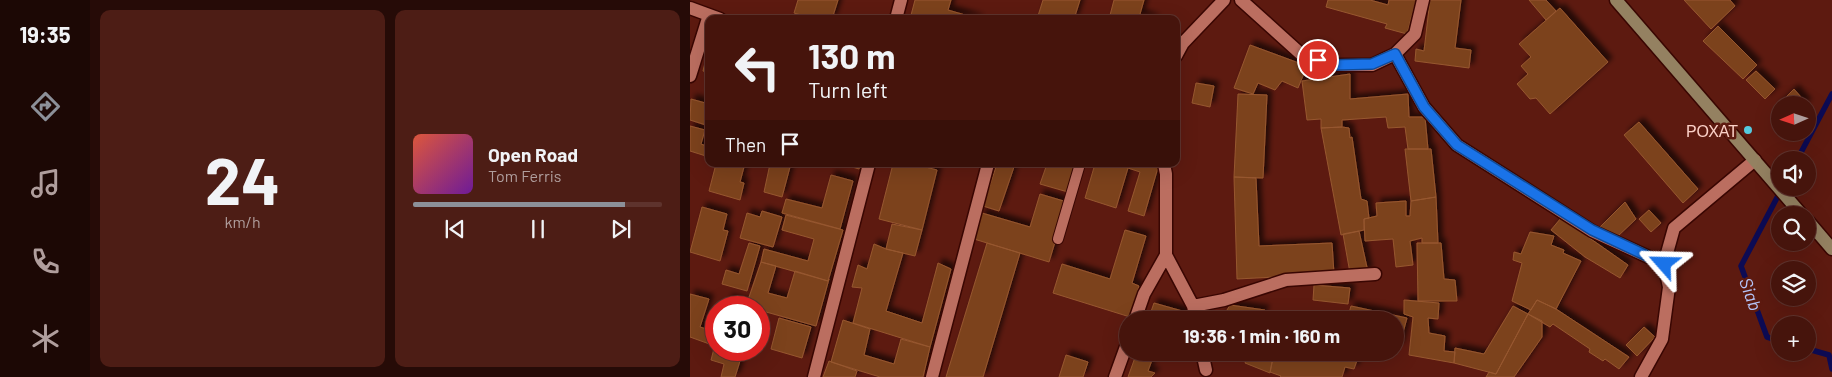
<!DOCTYPE html>
<html lang="en">
<head>
<meta charset="utf-8">
<style>
  body { margin:0; font-family:Barlow,sans-serif; background:#4d1d15; color:#f1f3f6; height:100vh; display:flex; flex-direction:column; font-size:19px; white-space:nowrap }
  * { box-sizing:border-box; margin:0 }
  p { font-size:16px; color:#b09e9d }
  .icon { flex:none; width:28px; height:28px; fill:none; stroke:currentColor; stroke-width:2; stroke-linecap:round; stroke-linejoin:round }
  .map { position:relative; flex:1; overflow:hidden }
  .sheet { display:flex; flex-direction:column; gap:10px; padding:10px; background:#260b07; width:600px }
  .sheet>* { flex:none }
  .top-card { position:absolute; left:15px; top:15px; width:475px; height:152px; border-radius:10px; box-shadow:0 5px 20px #0002,0 0 0 1px #5e332d; background:#46140c; color:#f1f3f6; overflow:hidden }
  .needle { width:32px; rotate:267deg }
  .fabs { position:absolute; left:1081px; top:96px; display:grid; gap:10px }
  .fabs a { display:grid; place-items:center; width:45px; height:45px; border-radius:50%; background:#46140c; box-shadow:0 5px 20px #0002,0 0 0 1px #5e332d; font-size:25px }
  .speed { position:absolute; left:15px; top:296px; display:flex; gap:10px; font-size:25px; font-weight:700; text-align:center }
  .speed>* { display:grid; place-content:center; width:65px; height:65px; border-radius:50%; background:#46140c; box-shadow:0 5px 20px #0002,0 0 0 1px #5e332d; line-height:1 }
  .speed .limit { border:8px solid #d22; background:#fff; color:#111 }
  .pin { position:absolute; display:grid; place-items:center; width:42px; height:42px; color:#fff; margin:-21px; border:2px solid #fff; border-radius:50%; box-shadow:0 1px 5px #0007 }
  .me { position:absolute; width:55px; margin:-28px; rotate:295deg; stroke-linejoin:round; filter:drop-shadow(0 0 4px #0008) }
  .turn { display:flex; align-items:center; gap:18px; height:105px; padding:0 20px; font-size:22px }
  .turn .icon { width:65px; height:65px; stroke-width:2.5 }
  .turn b { display:block; font-size:35px; line-height:42px }
  .then { display:flex; align-items:center; height:48px; padding:0 20px; background:#0003; gap:10px; font-size:19px }
  .sheet .card { flex:1; display:flex; flex-direction:column; justify-content:center; gap:8px; min-width:0; padding:0 18px; border-radius:10px; background:#4d1d15 }
  .sheet .dial { align-items:center; gap:0 }
  .dial b { font-size:65px; line-height:1 }
  .song { display:flex; align-items:center; gap:15px }
  .cover { width:60px; height:60px; border-radius:8px; background:linear-gradient(135deg,hsl(10 70% 55%),hsl(280 70% 35%)) }
  .played { height:5px; border-radius:2px; background:linear-gradient(90deg,#8c9099 85%,#5e332d 85%) }
  .keys { display:flex; justify-content:space-around; direction:ltr }
  .sheet .tiles { flex:1; display:grid; gap:10px; grid-template-columns:repeat(2,1fr) }
  .trip { position:absolute; left:429px; top:311px; width:285px; height:50px; border-radius:25px; background:#46140c; box-shadow:0 5px 20px #0002,0 0 0 1px #5e332d; font-weight:700; line-height:50px; text-align:center }
  main { display:flex; flex:1; min-height:0 }
  .tab-bar { display:flex; flex-direction:column; width:90px; justify-content:space-around; align-items:center; background:#1c0805; color:#b09e9d }
  .tab-bar .icon { width:35px; height:35px }
  .tab-bar .active { color:#8c9099 }
  .tab-bar b { font-size:22px; color:#f1f3f6 }
  .map>svg:first-child { display:block }
  .lines { fill:none; stroke-linecap:round; stroke-linejoin:round }
  .stream { stroke:#0d0b54; stroke-width:5.5 }
  .building { fill:#7c431e; stroke:#97572f; filter:url(#shadow) }
  .lane-casing { stroke:#390602; stroke-width:12 }
  .street-casing { stroke:#390602; stroke-width:15 }
  .secondary-casing { stroke:#390602; stroke-width:15 }
  .lane { stroke:#bb6e60; stroke-width:10 }
  .street { stroke:#bb6e60; stroke-width:12 }
  .secondary { stroke:#948161; stroke-width:12 }
  .route-casing { stroke:#114b97; stroke-width:12 }
  .route { stroke:#1a73e8; stroke-width:9 }
  .poi-dot { fill:#55cadf; stroke:#5d1a10; stroke-width:2 }
  .labels { text-anchor:middle; dominant-baseline:central; stroke-width:5; stroke-linejoin:round; paint-order:stroke }
  .poi-label { font-size:16px; fill:#fbd0c7; stroke:#5d1a10; text-anchor:end }
  .water-label { font-size:18px; font-style:italic; fill:#b5c4f7; stroke:#5d1a10 }
</style>
</head>
<body>
<main>
<nav class="tab-bar">
<b>19:35</b>
<svg class="icon active" aria-label="directions" viewBox="0 0 24 24"><path d="M12 3l9 9-9 9-9-9zM9 14v-3h6M13 9l2 2-2 2"/></svg>
<svg class="icon" aria-label="music" viewBox="0 0 24 24"><path d="M9 18V5l10-2v13"/><circle cx="6" cy="18" r="3"/><circle cx="16" cy="16" r="3"/></svg>
<svg class="icon" aria-label="phone" viewBox="0 0 24 24"><path d="M5 4h4l2 5-3 2q2 4 5 5l2-3 5 2v4C11 20 4 13 5 4z"/></svg>
<svg class="icon" aria-label="climate" viewBox="0 0 24 24"><path d="M12 3v18M4 7l16 10M4 17L20 7"/></svg>
</nav>
<section class="sheet">
<div class="tiles">
<div class="card dial"><b>24</b><p>km/h</p></div>
<div class="card">
<div class="song"><i class="cover"></i><div><b>Open Road</b><p>Tom Ferris</p></div></div>
<div class="played"></div>
<div class="keys"><svg class="icon" aria-label="previous" viewBox="0 0 24 24"><path d="M18 5L8 12l10 7zM5 5v14"/></svg><svg class="icon" aria-label="pause" viewBox="0 0 24 24"><path d="M8 5v14M16 5v14"/></svg><svg class="icon" aria-label="next" viewBox="0 0 24 24"><path d="M6 5l10 7-10 7zM19 5v14"/></svg></div>
</div>
</div>
</section>
<div class="map">
<svg width="1142" height="377" viewBox="0 0 1142 377">
  <defs>
    <filter id="shadow"><feDropShadow dx="4.5" dy="-4.5" stdDeviation="2.5" flood-color="#0009"/></filter>
  </defs>
  <rect width="100%" height="100%" fill="#5d1a10"/>
  <g class="lines">
    <path class="stream" d="M1107 160 1142 94
      M1090 341 1077 337 1051 266 1090 192
      M1118 349 1139 355 1142 369"/>
  </g>
  <path class="building" d="M108 0H148L142 19H125L104 13Z
    M225 0H261L258 10 289 19H220Z
    M353 0H390L384 19H347Z
    M424 0H454L450 14 465 19H419Z
    M638 0H680L698 5 699 0H726L717 34 695 28 697 24 636 7Z
    M740 0H771L765 48 781 50 779 68 725 61 726 49 734 51Z
    M839 0H856L866 11 856 20Z
    M994 0H1040L1045 6 1021 29Z
    M870 8 918 62 860 114 846 98 840 99 827 84 838 74 831 66 841 57 829 44Z
    M1028 26 1067 65 1053 79 1013 41Z
    M560 45 617 66 608 88 592 81 585 90 568 83 563 94 544 88Z
    M17 55H19V73L13 71Z
    M1066 71 1085 89 1075 99 1056 80Z
    M660 74V99L718 94 719 117H735L738 149H718L715 127 698 128 696 117 652 120V127L631 128V119L617 120 612 81Z
    M506 83 524 86 520 107 502 103Z
    M1104 89 1117 104 1115 105H1090V113L1085 108Z
    M548 94 577 95 573 178 544 177Z
    M1 99 19 104V126L0 120Z
    M949 122 1008 189 993 203 934 135Z
    M0 126 15 130 11 144 19 147V157L0 151Z
    M652 127 659 128 660 138 662 137 671 199 677 201 679 218 674 219V230L651 235 631 128Z
    M715 149H741L746 197 721 201Z
    M26 164H43L54 167 50 182 54 183 50 200 19 191Z
    M80 164 100 167 92 197 74 192Z
    M152 164H171L169 169Z
    M203 164H224L247 170 232 230 189 219Z
    M307 164H325L309 211 293 206Z
    M357 164H387L378 192 350 184Z
    M405 164H469L454 216 438 211 450 172 438 168 426 208 395 198Z
    M141 175 163 181 150 229 92 213 96 199 132 208Z
    M544 177 566 178 569 246 642 243 644 274 547 279Z
    M350 194 377 202 359 262 284 239 292 213 340 227Z
    M746 197 748 243H732V238L720 241 723 265 706 267 703 239 675 241 674 219 687 216 686 203 716 201V216H720L721 201Z
    M935 202 946 219 928 236 909 228Z
    M12 207 37 214 33 230 38 231 30 261 0 252Z
    M959 210 971 223 961 232 949 219Z
    M72 211 92 217 83 247 50 238 57 213 70 217Z
    M96 215 153 230 138 281 71 262 74 249 118 261 124 239 92 230Z
    M871 218 938 265 930 278 895 257 861 230Z
    M202 224 232 230 225 256 196 249Z
    M435 230 456 236 442 283 449 286 440 317 363 293 372 264 420 279Z
    M669 231 678 272 660 273 653 234Z
    M840 232 864 236 861 245 874 250 873 253 891 261 866 309 847 300 841 310 822 301 832 263 823 260 824 252 831 254Z
    M59 243 70 246 57 291 32 284 36 270 49 274Z
    M297 243 330 253 293 377H256Z
    M727 243H751L754 279 765 280 767 301H728Z
    M184 244 196 249 213 253 196 311 232 323 248 263 261 269 240 347 163 323 172 288 162 287 168 265 177 269Z
    M71 262 86 266 78 293 97 298 105 271 138 281 139 279 126 326 69 310V308L56 306Z
    M624 285 660 288 658 304 623 300Z
    M0 294 19 299 10 327 26 332 25 346 0 337Z
    M38 298 54 303 56 308H36Z
    M714 300 749 303 748 319 738 318 739 333 755 336 754 351 765 352 764 363 719 355 723 317 714 314Z
    M847 300 866 309 939 357 929 369 915 359 913 361 899 352 900 349 863 324 860 327 838 314Z
    M464 303 503 314 502 320H458Z
    M540 305 575 310 569 320 551 318 550 320H531Z
    M661 306 717 318 709 347 705 346V320H657Z
    M823 306 838 314 806 374 764 363 765 348 794 354Z
    M838 314 852 321V337L824 377H796L799 372 806 374Z
    M89 318 121 327 112 358 81 349Z
    M153 320 180 329 174 355 204 364 211 339 240 347 233 377H190L141 362Z
    M954 327 965 337 947 356 936 345Z
    M26 341V350H42L39 358 50 361 45 377H31L34 364 21 360Z
    M447 352H465L458 371 465 373 461 377H438Z
    M546 352 584 353 580 373 555 363 558 356Z
    M584 352H670L664 369 655 367 652 377H590L591 376 580 372Z
    M376 355 398 362 393 377H369Z
    M139 361 167 371 165 377H133Z"/>
  <g class="lines">
    <defs>
      <path id="lane" d="M368 239 390 164"/>
      <path id="street" d="M551 0 612 55 644 65H682L705 54 725 34 733 0
        M0 8 30 19
        M206 19 211 0
        M705 54 734 107 767 145 902 231 974 264
        M486 56 493 43 534 0
        M0 76 19 15
        M474 164 476 174V255L503 306 506 320
        M503 306 534 300 596 280 685 274
        M445 320 454 294 476 255
        M512 352 516 370
        M124 377 179 164
        M242 377 298 164
        M425 377 438 341
        M951 377 972 339 979 287 974 264 984 228 1065 160"/>
      <path id="secondary" d="M926 0 1112 215
        M1118 221 1142 249"/>
    </defs>
    <use href="#lane" class="lane-casing"/>
    <use href="#street" class="street-casing"/>
    <use href="#secondary" class="secondary-casing"/>
    <use href="#lane" class="lane"/>
    <use href="#street" class="street"/>
    <use href="#secondary" class="secondary"/>
  </g>
  <g class="lines">
    <defs>
      <path id="route" d="M628 60 644 65 682 64 705 54 734 107 767 145 902 230 974 264"/>
    </defs>
    <use href="#route" class="route-casing"/>
    <use href="#route" class="route"/>
  </g>
  <circle class="poi-dot" cx="1058" cy="130" r="5"/>
  <g class="labels">
    <g class="poi-label">
      <text x="1048" y="130">РОХАТ</text>
    </g>
    <g class="water-label">
      <text transform="translate(1061 294) rotate(70)">Siab</text>
    </g>
  </g>
</svg>
<div class="fabs">
<a><svg class="needle" viewBox="-14 -14 28 28"><path d="M0-13l5 13h-10z" fill="#e53935"/><path d="M0 13l5-13h-10z" fill="#b09e9d"/></svg></a>
<a><svg class="icon" aria-label="sound" viewBox="0 0 24 24"><path d="M4 9h4l5-4v14l-5-4H4zM17 9q2 3 0 6"/></svg></a>
<a><svg class="icon" aria-label="search" viewBox="0 0 24 24"><circle cx="10" cy="10" r="6"/><path d="M15 15l6 6"/></svg></a>
<a><svg class="icon" aria-label="layers" viewBox="0 0 24 24"><path d="M12 4l9 5-9 5-9-5zM3 14l9 5 9-5"/></svg></a>
<a>+</a>
</div>
<div class="speed"><div class="limit">30</div></div>
<div class="pin" style="left:628px;top:60px;background:#d93025"><svg class="icon" aria-label="arrive" viewBox="0 0 24 24"><path d="M6 21V4h12l-3 4 3 4H6"/></svg></div>
<svg class="me" style="left:974px;top:264px" viewBox="-20 -20 40 40"><path d="M0-17L14 15 0 8-14 15z" fill="#1a73e8" stroke="#fff" stroke-width="4"/></svg>
<div class="trip">19:36 · 1 min · 160 m</div>
<div class="top-card">
<div class="turn"><svg class="icon" aria-label="left" viewBox="0 0 24 24"><path d="M17 20v-9H6M10 6l-5 5 5 5"/></svg><div><b>130 m</b>Turn left</div></div>
<div class="then">Then<svg class="icon" aria-label="arrive" viewBox="0 0 24 24"><path d="M6 21V4h12l-3 4 3 4H6"/></svg></div>
</div>
</div>
</main>
</body>
</html>
